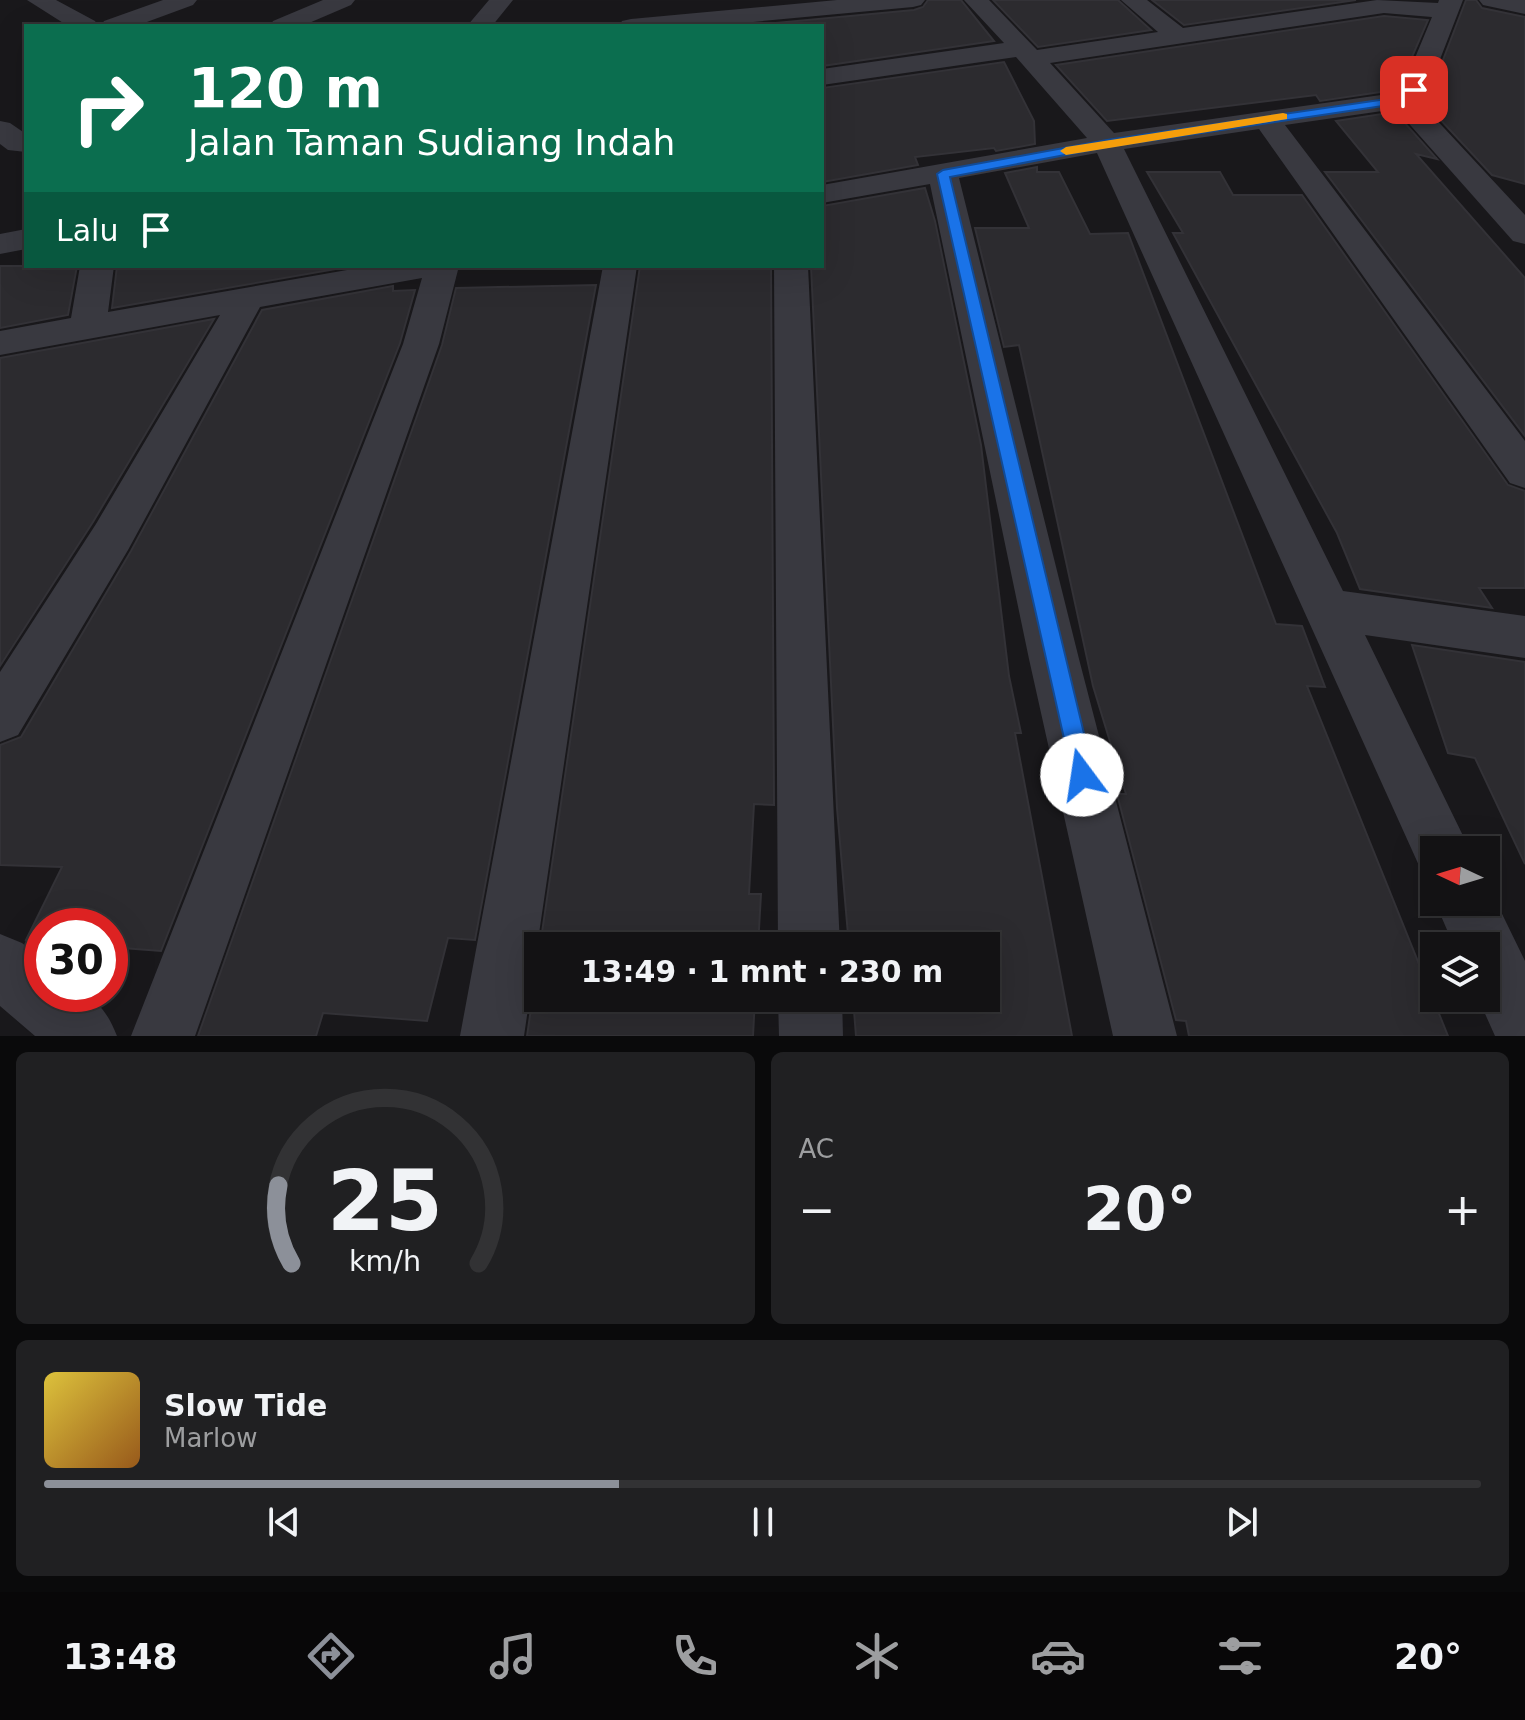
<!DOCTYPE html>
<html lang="id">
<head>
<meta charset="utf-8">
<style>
  body { margin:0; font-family:"DejaVu Sans",sans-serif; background:#202022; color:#f1f3f6; height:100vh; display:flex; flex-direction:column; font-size:30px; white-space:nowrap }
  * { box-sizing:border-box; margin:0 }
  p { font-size:26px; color:#9d9ea0 }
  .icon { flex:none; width:44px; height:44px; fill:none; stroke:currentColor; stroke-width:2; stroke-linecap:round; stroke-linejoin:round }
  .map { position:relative; height:1036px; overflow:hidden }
  .details { display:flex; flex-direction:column; gap:16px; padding:16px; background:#0a0a0b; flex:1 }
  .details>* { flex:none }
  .hud { position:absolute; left:24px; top:24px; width:800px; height:244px; border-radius:0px; box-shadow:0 8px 32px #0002,0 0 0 2px #323234; background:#0b6e4f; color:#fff; overflow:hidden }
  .needle { width:52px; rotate:274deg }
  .fabs { position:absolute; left:1420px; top:836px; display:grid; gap:16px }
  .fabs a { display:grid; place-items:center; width:80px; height:80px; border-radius:0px; background:#131214; box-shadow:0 8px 32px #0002,0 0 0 2px #323234; font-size:40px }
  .speed { position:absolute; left:24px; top:908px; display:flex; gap:16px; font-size:40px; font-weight:700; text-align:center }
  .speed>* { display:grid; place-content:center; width:104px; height:104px; border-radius:50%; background:#131214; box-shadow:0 8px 32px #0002,0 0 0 2px #323234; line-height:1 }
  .speed .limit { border:12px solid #d22; background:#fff; color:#111 }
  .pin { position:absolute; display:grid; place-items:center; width:68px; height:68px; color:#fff; margin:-34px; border-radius:16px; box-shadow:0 4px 12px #0006 }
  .me { position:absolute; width:88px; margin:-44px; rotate:346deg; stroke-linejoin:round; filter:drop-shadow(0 0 6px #0008) }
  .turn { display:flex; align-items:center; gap:28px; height:168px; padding:0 32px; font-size:36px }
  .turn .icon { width:104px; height:104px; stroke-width:2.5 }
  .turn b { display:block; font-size:56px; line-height:68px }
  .then { display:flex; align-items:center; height:76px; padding:0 32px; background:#0003; gap:16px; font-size:30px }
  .big { font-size:60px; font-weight:600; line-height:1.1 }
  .details .tile { flex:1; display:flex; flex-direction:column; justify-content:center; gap:12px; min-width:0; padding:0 28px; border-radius:12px; background:#202022 }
  .details .dial { align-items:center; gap:0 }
  .dial svg { height:208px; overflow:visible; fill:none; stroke:#323234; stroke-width:7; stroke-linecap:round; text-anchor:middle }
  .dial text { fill:#f1f3f6; stroke:none }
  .song { display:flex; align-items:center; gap:24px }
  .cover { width:96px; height:96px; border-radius:12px; background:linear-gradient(135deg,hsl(50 70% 55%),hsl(30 70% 35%)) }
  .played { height:8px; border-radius:4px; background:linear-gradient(90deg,#8c9099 40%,#323234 40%) }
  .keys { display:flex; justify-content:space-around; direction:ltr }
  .heat { display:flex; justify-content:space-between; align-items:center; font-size:44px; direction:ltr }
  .details .tiles { flex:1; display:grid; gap:16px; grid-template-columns:1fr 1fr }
  .tile:last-child { grid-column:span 2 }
  .trip { position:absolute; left:524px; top:932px; width:476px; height:80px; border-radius:0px; background:#131214; box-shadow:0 8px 32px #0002,0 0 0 2px #323234; font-weight:600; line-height:80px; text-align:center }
  .tab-bar { display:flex; height:128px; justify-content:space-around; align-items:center; background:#080708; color:#9d9ea0 }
  .tab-bar .icon { width:56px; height:56px }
  .tab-bar .current { color:#8c9099 }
  .tab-bar b { font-size:36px; color:#f1f3f6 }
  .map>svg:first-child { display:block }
  .building { fill:#2c2b2f; stroke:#333237; stroke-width:2 }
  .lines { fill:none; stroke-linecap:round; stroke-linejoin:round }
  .minor { fill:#393940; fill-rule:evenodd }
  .route { fill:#1a73e8; stroke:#114b97; stroke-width:2 }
  .slow { fill:#f59e0b }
</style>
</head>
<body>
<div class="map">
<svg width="1525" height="1036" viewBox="0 0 1525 1036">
  <rect width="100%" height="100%" fill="#19181b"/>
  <path class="building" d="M928 0H961L994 41 822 66V26H778L775 23 914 10 923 7Z
    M993 0H1118L1151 30 1038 47Z
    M1152 0H1356L1184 25Z
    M1466 0H1476L1482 8 1525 17V184L1492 175 1422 100 1433 86Z
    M1384 16 1428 20 1402 80 1394 90 1320 101 1316 95 1107 121 1056 65Z
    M1004 62 1034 121 1035 144 996 151 994 148 915 157 918 165 822 182V88Z
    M1395 112 1437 159 1416 154 1525 278V436L1325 172H1378L1336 121Z
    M1037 167V172H1059L1090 234 1128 233 1276 624 1302 626 1325 687 1307 686 1448 1036H1189L1186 1021 1176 1020 1117 794H1126L1093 686 1019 345 1004 347 975 228H1029L1005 173Z
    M1147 172H1220L1233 195H1302L1508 485 1525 491V588H1479L1492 608 1360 589 1337 533 1173 233H1183Z
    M925 188 935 221 981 445 1009 676 1021 733H1015L1072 1036H856L853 998H986V946H849L837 808 811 266H822V206Z
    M0 266H77L68 315 0 328Z
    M117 266H353L112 308Z
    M640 266H771L774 805 754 804 749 894H761L758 946H540Z
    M596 285 475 940 448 938 427 1021 323 1013 316 1036H198L442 345 456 288Z
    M393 286V291L415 290 400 343 161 951 110 947V926H42V942L26 940 62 867 0 865V745L21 737 131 551 262 310Z
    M214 319 93 522 0 666V358Z
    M1412 645 1525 662V864L1475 758 1448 753Z
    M538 961V998H755L753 1036H527Z"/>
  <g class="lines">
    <path class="minor" d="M27 0H56L95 21 98 26H68Z
      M163 0H197L193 5 136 26H101L104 21Z
      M323 0H355L351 5 302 26H270L273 21Z
      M489 0H513L492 26H467Z
      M837 0H925L921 5 913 7 709 26H619L622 21 631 19Z
      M964 0H989L1037 50 1158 32 1121 0H1147L1183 28 1377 0 1438 3 1439 0H1463L1430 85 1418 100 1525 215V244L1513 241 1396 109 1285 125 1525 441V488L1510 483 1259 129 1124 149 1343 591 1525 616V658L1365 635 1470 850H1434V876L1421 870 1097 153 959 178 1079 659 1177 1036H1113L1029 659 930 184 822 203V185L1087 138 1016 57 822 85V69L1004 43ZM1384 13 1432 17 1405 82 1395 93 1114 133 1050 63Z
      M1479 0H1525V14L1483 5Z
      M0 121 10 123 26 134V152L8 150 0 144Z
      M26 229V249L0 254V234Z
      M80 266H114L108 312 370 266H459L439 344 195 1036H131L403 344 422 278 260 307 128 550 18 735 0 742V672L96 524 220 315 0 355V331L71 318Z
      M603 266H637L524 1036H460Z
      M774 266H808L840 946H778Z
      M1486 881 1525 961V1036H1495L1478 998H1486V946H1454L1435 902H1486Z
      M0 934 22 943 42 959V994C84 994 100 993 117 1036H35L0 1006Z
      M778 998H842L843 1036H779Z"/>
  </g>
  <path class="route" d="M1414 87 1420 90 1403 103 1107 147 950 177 1094 775 1090 783 1082 786 1074 783 937 174 943 170 1107 140 1400 97Z"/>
  <path class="slow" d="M1283 113 1287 114V119L1066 155 1060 151 1066 147Z"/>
</svg>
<div class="fabs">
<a><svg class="needle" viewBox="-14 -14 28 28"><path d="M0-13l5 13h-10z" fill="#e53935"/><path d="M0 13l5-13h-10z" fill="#9d9ea0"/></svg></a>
<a><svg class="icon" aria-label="layers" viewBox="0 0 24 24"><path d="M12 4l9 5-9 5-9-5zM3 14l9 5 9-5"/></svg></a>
</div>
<div class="speed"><div class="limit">30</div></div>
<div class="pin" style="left:1414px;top:90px;background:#d93025"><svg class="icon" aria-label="arrive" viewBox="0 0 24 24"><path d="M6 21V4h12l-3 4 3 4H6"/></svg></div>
<svg class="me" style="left:1082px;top:775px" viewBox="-20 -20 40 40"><circle r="19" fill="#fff"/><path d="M0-13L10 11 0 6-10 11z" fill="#1a73e8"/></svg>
<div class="trip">13:49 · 1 mnt · 230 m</div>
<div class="hud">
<div class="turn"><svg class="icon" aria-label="right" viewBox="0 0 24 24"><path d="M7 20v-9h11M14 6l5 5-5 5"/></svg><div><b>120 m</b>Jalan Taman Sudiang Indah</div></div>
<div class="then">Lalu<svg class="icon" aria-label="arrive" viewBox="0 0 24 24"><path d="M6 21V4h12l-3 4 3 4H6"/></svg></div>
</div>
</div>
<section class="details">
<div class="tiles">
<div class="tile dial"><svg viewBox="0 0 100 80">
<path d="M14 69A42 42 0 1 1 86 69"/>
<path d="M14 69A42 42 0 0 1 9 39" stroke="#8c9099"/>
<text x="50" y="56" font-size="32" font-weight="700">25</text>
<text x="50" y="72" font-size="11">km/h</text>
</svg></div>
<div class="tile"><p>AC</p>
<div class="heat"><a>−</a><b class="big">20°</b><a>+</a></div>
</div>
<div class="tile">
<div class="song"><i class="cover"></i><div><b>Slow Tide</b><p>Marlow</p></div></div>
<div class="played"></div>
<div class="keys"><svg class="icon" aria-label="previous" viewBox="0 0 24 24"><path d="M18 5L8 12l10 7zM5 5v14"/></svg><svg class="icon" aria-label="pause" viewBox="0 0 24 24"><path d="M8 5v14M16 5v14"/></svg><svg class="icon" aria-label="next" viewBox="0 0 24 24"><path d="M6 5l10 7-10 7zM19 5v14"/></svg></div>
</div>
</div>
</section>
<nav class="tab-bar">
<b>13:48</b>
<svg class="icon current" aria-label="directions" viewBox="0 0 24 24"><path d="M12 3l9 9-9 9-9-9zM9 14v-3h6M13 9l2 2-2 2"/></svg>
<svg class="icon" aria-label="music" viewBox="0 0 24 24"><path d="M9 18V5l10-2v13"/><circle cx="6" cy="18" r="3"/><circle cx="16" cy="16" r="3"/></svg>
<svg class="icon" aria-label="phone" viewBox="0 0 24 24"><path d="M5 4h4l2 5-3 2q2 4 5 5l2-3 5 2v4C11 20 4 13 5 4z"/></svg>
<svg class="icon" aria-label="climate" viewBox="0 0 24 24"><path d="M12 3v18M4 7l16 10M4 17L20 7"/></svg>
<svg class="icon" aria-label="car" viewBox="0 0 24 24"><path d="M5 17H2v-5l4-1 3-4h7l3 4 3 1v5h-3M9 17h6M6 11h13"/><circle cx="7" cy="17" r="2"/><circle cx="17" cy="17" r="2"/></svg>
<svg class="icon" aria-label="filters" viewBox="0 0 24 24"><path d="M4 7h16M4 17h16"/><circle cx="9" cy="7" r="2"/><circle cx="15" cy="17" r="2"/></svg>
<b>20°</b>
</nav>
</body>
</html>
